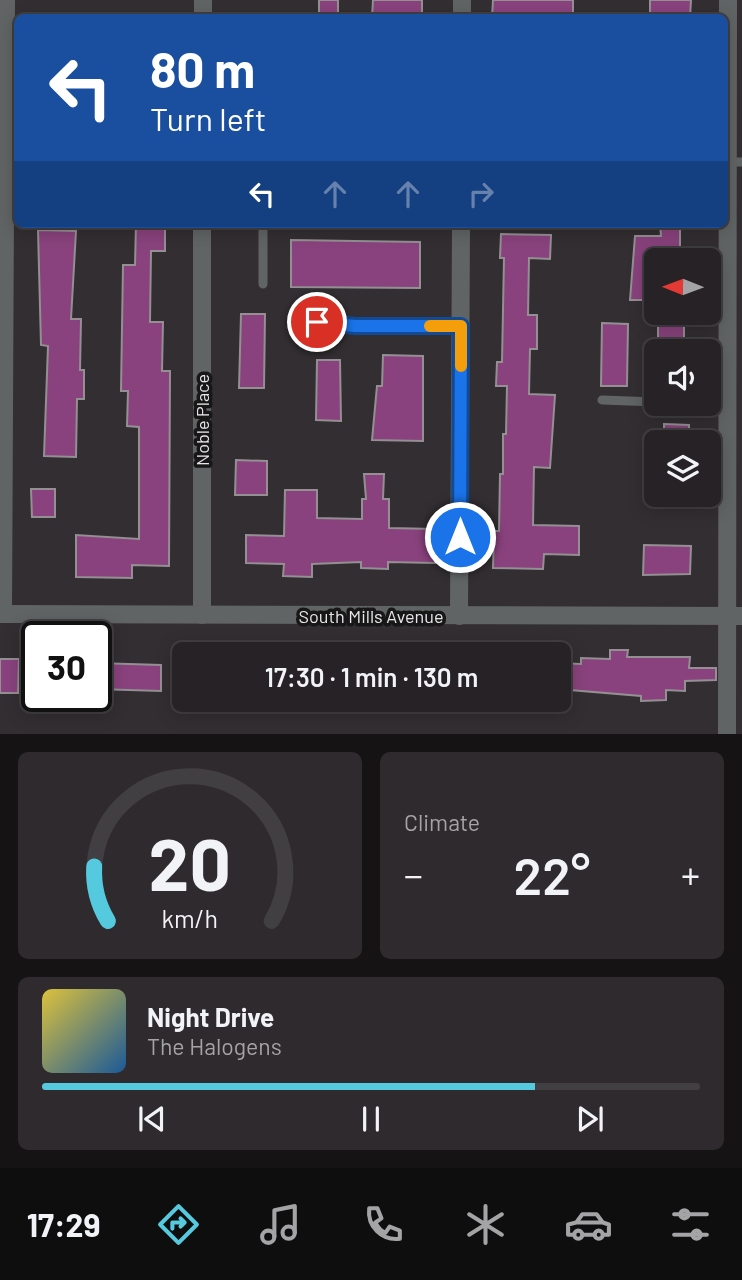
<!DOCTYPE html>
<html lang="en">
<head>
<meta charset="utf-8">
<style>
  body { margin:0; font-family:Barlow,sans-serif; background:#2e2a2d; color:#f1f3f6; height:100vh; display:flex; flex-direction:column; font-size:26px; white-space:nowrap }
  * { box-sizing:border-box; margin:0 }
  p { font-size:23px; color:#a4a4a7 }
  .icon { flex:none; width:38px; height:38px; fill:none; stroke:currentColor; stroke-width:2; stroke-linecap:round; stroke-linejoin:round }
  .map { position:relative; height:734px; overflow:hidden }
  .sheet { display:flex; flex-direction:column; gap:18px; padding:18px; background:#151314; flex:1 }
  .sheet>* { flex:none }
  .top-card { position:absolute; left:14px; top:14px; width:714px; height:214px; border-radius:10px; box-shadow:0 4px 18px #0003,0 0 0 2px #423f42; background:#1a4fa0; color:#fff; overflow:hidden }
  .needle { width:46px; rotate:271deg }
  .controls { position:absolute; left:644px; top:248px; display:grid; gap:14px }
  .controls a { display:grid; place-items:center; width:77px; height:77px; border-radius:10px; background:#262225; box-shadow:0 4px 18px #0003,0 0 0 2px #423f42; font-size:35px }
  .speed { position:absolute; left:21px; top:621px; display:flex; gap:14px; font-size:35px; font-weight:700; text-align:center }
  .speed>* { display:grid; place-content:center; width:91px; height:91px; border-radius:50%; background:#262225; box-shadow:0 4px 18px #0003,0 0 0 2px #423f42; line-height:1 }
  .speed .limit { border:4px solid #111; border-radius:10px; background:#fff; color:#111 }
  .pin { position:absolute; display:grid; place-items:center; width:60px; height:60px; color:#fff; margin:-30px; border:4px solid #fff; border-radius:50%; box-shadow:0 2px 7px #0007 }
  .me { position:absolute; width:77px; margin:-38px; rotate:0deg; stroke-linejoin:round; filter:drop-shadow(0 0 5px #0008) }
  .turn { display:flex; align-items:center; gap:24px; height:147px; padding:0 21px; font-size:32px }
  .turn .icon { width:91px; height:91px; stroke-width:2.5 }
  .turn b { display:block; font-size:49px; line-height:60px }
  .lanes { display:flex; align-items:center; height:66px; padding:0 21px; background:#0003; justify-content:center; gap:35px; direction:ltr }
  .lanes .off { opacity:.35 }
  .big { font-size:52px; font-weight:600; line-height:1.1 }
  .sheet .tile { flex:1; display:flex; flex-direction:column; justify-content:center; gap:10px; min-width:0; padding:0 24px; border-radius:10px; background:#2e2a2d }
  .sheet .dial { align-items:center; gap:0 }
  .dial svg { height:182px; overflow:visible; fill:none; stroke:#423f42; stroke-width:7; stroke-linecap:round; text-anchor:middle }
  .dial text { fill:#f1f3f6; stroke:none }
  .song { display:flex; align-items:center; gap:21px }
  .cover { width:84px; height:84px; border-radius:10px; background:linear-gradient(135deg,hsl(50 70% 55%),hsl(210 70% 35%)) }
  .played { height:7px; border-radius:4px; background:linear-gradient(90deg,#55cadf 75%,#423f42 75%) }
  .keys { display:flex; justify-content:space-around; direction:ltr }
  .heat { display:flex; justify-content:space-between; align-items:center; font-size:38px; direction:ltr }
  .sheet .tiles { flex:1; display:grid; gap:18px; grid-template-columns:1fr 1fr }
  .tile:last-child { grid-column:span 2 }
  .trip { position:absolute; left:172px; top:642px; width:399px; height:70px; border-radius:10px; background:#262225; box-shadow:0 4px 18px #0003,0 0 0 2px #423f42; font-weight:600; line-height:70px; text-align:center }
  .dock { display:flex; height:112px; justify-content:space-around; align-items:center; background:#0f0e0f; color:#a4a4a7 }
  .dock .icon { width:49px; height:49px }
  .dock .on { color:#55cadf }
  .dock b { font-size:32px; color:#f1f3f6 }
  .map>svg:first-child { display:block }
  .building { fill:#89427d; stroke:#938f92; stroke-width:2 }
  .lines { fill:none; stroke-linecap:round; stroke-linejoin:round }
  .service { stroke:#616464; stroke-width:9 }
  .minor { stroke:#616464; stroke-width:18 }
  .tertiary { stroke:#616464; stroke-width:18 }
  .route-casing { stroke:#114b97; stroke-width:18 }
  .route { stroke:#1a73e8; stroke-width:12 }
  .slow { stroke:#f59e0b; stroke-width:12 }
  .labels { text-anchor:middle; dominant-baseline:central; stroke-width:7; stroke-linejoin:round; paint-order:stroke }
  .street-label { font-size:18px; fill:#e9e7e9; stroke:#181718 }
</style>
</head>
<body>
<div class="map">
<svg width="742" height="734" viewBox="0 0 742 734">
  <rect width="100%" height="100%" fill="#322e31"/>
  <path class="building" d="M319 0H338V14L319 13Z
    M373 0H422V18H372Z
    M493 0H573V18H492Z
    M650 0H691L690 18H650Z
    M136 224H165V251H151L150 322H163L162 371H170L169 566 132 565V578L76 577V535L139 539V427L127 426 128 391H121L123 265H135Z
    M660 224H680V261H656V300H630L635 236H661Z
    M38 230 76 231 71 319H81L80 370H84V399H77L76 457 44 456 48 346 41 345Z
    M501 234 551 235 550 259 529 258 528 315H537V349H530L529 394 555 395 550 468 534 467 533 525 579 526V555L544 554 543 569 493 568 494 531H499L500 474H503V434H506L507 386H496L497 362H502L504 258H500Z
    M291 240 420 242V288L291 287Z
    M241 314H265L264 388H239Z
    M658 316H684V352H658Z
    M602 323 628 324 627 386H601Z
    M383 355 423 356V441L372 440 377 386H382Z
    M317 360H340L341 421 316 420Z
    M664 424 689 425V443H664Z
    M236 460 267 461V495H235Z
    M364 474H384L383 499H389V528L436 529 435 563 388 562V569L361 568V562L312 564V577L283 576 284 564 246 563V535L284 536 285 490H317V518L362 519V499H366Z
    M31 489H55V517H32Z
    M644 545 691 546 690 574 643 575Z
    M610 650H628L627 657H690L689 668H716V680L685 681V691L666 690V700L641 701V696L558 689V663L581 664V658L610 659Z
    M0 659H19L18 693H0Z
    M96 663 161 665V691L96 689Z"/>
  <g class="lines">
    <path class="service" d="M727 162H742
      M263 284V224
      M317 322 355 326H461
      M602 400 656 402
      M709 402H727"/>
    <path class="minor" d="M203 18V0
      M462 18V0
      M3 614 6 0
      M202 615V224
      M459 616 461 224
      M727 734 728 0"/>
    <path class="tertiary" d="M0 614 742 616"/>
  </g>
  <g class="lines">
    <defs>
      <path id="route" d="M317 322 355 326H461L460 537"/>
    </defs>
    <use href="#route" class="route-casing"/>
    <use href="#route" class="route"/>
    <path class="slow" d="M430 326H461V366"/>
  </g>
  <g class="labels">
    <g class="street-label">
      <text transform="translate(202 420) rotate(-90)">Noble Place</text>
      <text x="371" y="616">South Mills Avenue</text>
    </g>
  </g>
</svg>
<div class="controls">
<a><svg class="needle" viewBox="-14 -14 28 28"><path d="M0-13l5 13h-10z" fill="#e53935"/><path d="M0 13l5-13h-10z" fill="#a4a4a7"/></svg></a>
<a><svg class="icon" aria-label="sound" viewBox="0 0 24 24"><path d="M4 9h4l5-4v14l-5-4H4zM17 9q2 3 0 6"/></svg></a>
<a><svg class="icon" aria-label="layers" viewBox="0 0 24 24"><path d="M12 4l9 5-9 5-9-5zM3 14l9 5 9-5"/></svg></a>
</div>
<div class="speed"><div class="limit">30</div></div>
<div class="pin" style="left:317px;top:322px;background:#d93025"><svg class="icon" aria-label="arrive" viewBox="0 0 24 24"><path d="M6 21V4h12l-3 4 3 4H6"/></svg></div>
<svg class="me" style="left:460px;top:537px" viewBox="-20 -20 40 40"><circle r="17" fill="#1a73e8" stroke="#fff" stroke-width="3"/><path d="M0-11L8 9 0 5-8 9z" fill="#fff"/></svg>
<div class="trip">17:30 · 1 min · 130 m</div>
<div class="top-card">
<div class="turn"><svg class="icon" aria-label="left" viewBox="0 0 24 24"><path d="M17 20v-9H6M10 6l-5 5 5 5"/></svg><div><b>80 m</b>Turn left</div></div>
<div class="lanes"><svg class="icon" aria-label="left" viewBox="0 0 24 24"><path d="M17 20v-9H6M10 6l-5 5 5 5"/></svg><svg class="icon off" aria-label="ahead" viewBox="0 0 24 24"><path d="M12 20V5M6 11l6-6 6 6"/></svg><svg class="icon off" aria-label="ahead" viewBox="0 0 24 24"><path d="M12 20V5M6 11l6-6 6 6"/></svg><svg class="icon off" aria-label="right" viewBox="0 0 24 24"><path d="M7 20v-9h11M14 6l5 5-5 5"/></svg></div>
</div>
</div>
<section class="sheet">
<div class="tiles">
<div class="tile dial"><svg viewBox="0 0 100 80">
<path d="M14 69A42 42 0 1 1 86 69"/>
<path d="M14 69A42 42 0 0 1 8 45" stroke="#55cadf"/>
<text x="50" y="56" font-size="32" font-weight="700">20</text>
<text x="50" y="72" font-size="11">km/h</text>
</svg></div>
<div class="tile"><p>Climate</p>
<div class="heat"><a>−</a><b class="big">22°</b><a>+</a></div>
</div>
<div class="tile">
<div class="song"><i class="cover"></i><div><b>Night Drive</b><p>The Halogens</p></div></div>
<div class="played"></div>
<div class="keys"><svg class="icon" aria-label="previous" viewBox="0 0 24 24"><path d="M18 5L8 12l10 7zM5 5v14"/></svg><svg class="icon" aria-label="pause" viewBox="0 0 24 24"><path d="M8 5v14M16 5v14"/></svg><svg class="icon" aria-label="next" viewBox="0 0 24 24"><path d="M6 5l10 7-10 7zM19 5v14"/></svg></div>
</div>
</div>
</section>
<nav class="dock">
<b>17:29</b>
<svg class="icon on" aria-label="directions" viewBox="0 0 24 24"><path d="M12 3l9 9-9 9-9-9zM9 14v-3h6M13 9l2 2-2 2"/></svg>
<svg class="icon" aria-label="music" viewBox="0 0 24 24"><path d="M9 18V5l10-2v13"/><circle cx="6" cy="18" r="3"/><circle cx="16" cy="16" r="3"/></svg>
<svg class="icon" aria-label="phone" viewBox="0 0 24 24"><path d="M5 4h4l2 5-3 2q2 4 5 5l2-3 5 2v4C11 20 4 13 5 4z"/></svg>
<svg class="icon" aria-label="climate" viewBox="0 0 24 24"><path d="M12 3v18M4 7l16 10M4 17L20 7"/></svg>
<svg class="icon" aria-label="car" viewBox="0 0 24 24"><path d="M5 17H2v-5l4-1 3-4h7l3 4 3 1v5h-3M9 17h6M6 11h13"/><circle cx="7" cy="17" r="2"/><circle cx="17" cy="17" r="2"/></svg>
<svg class="icon" aria-label="filters" viewBox="0 0 24 24"><path d="M4 7h16M4 17h16"/><circle cx="9" cy="7" r="2"/><circle cx="15" cy="17" r="2"/></svg>
</nav>
</body>
</html>
